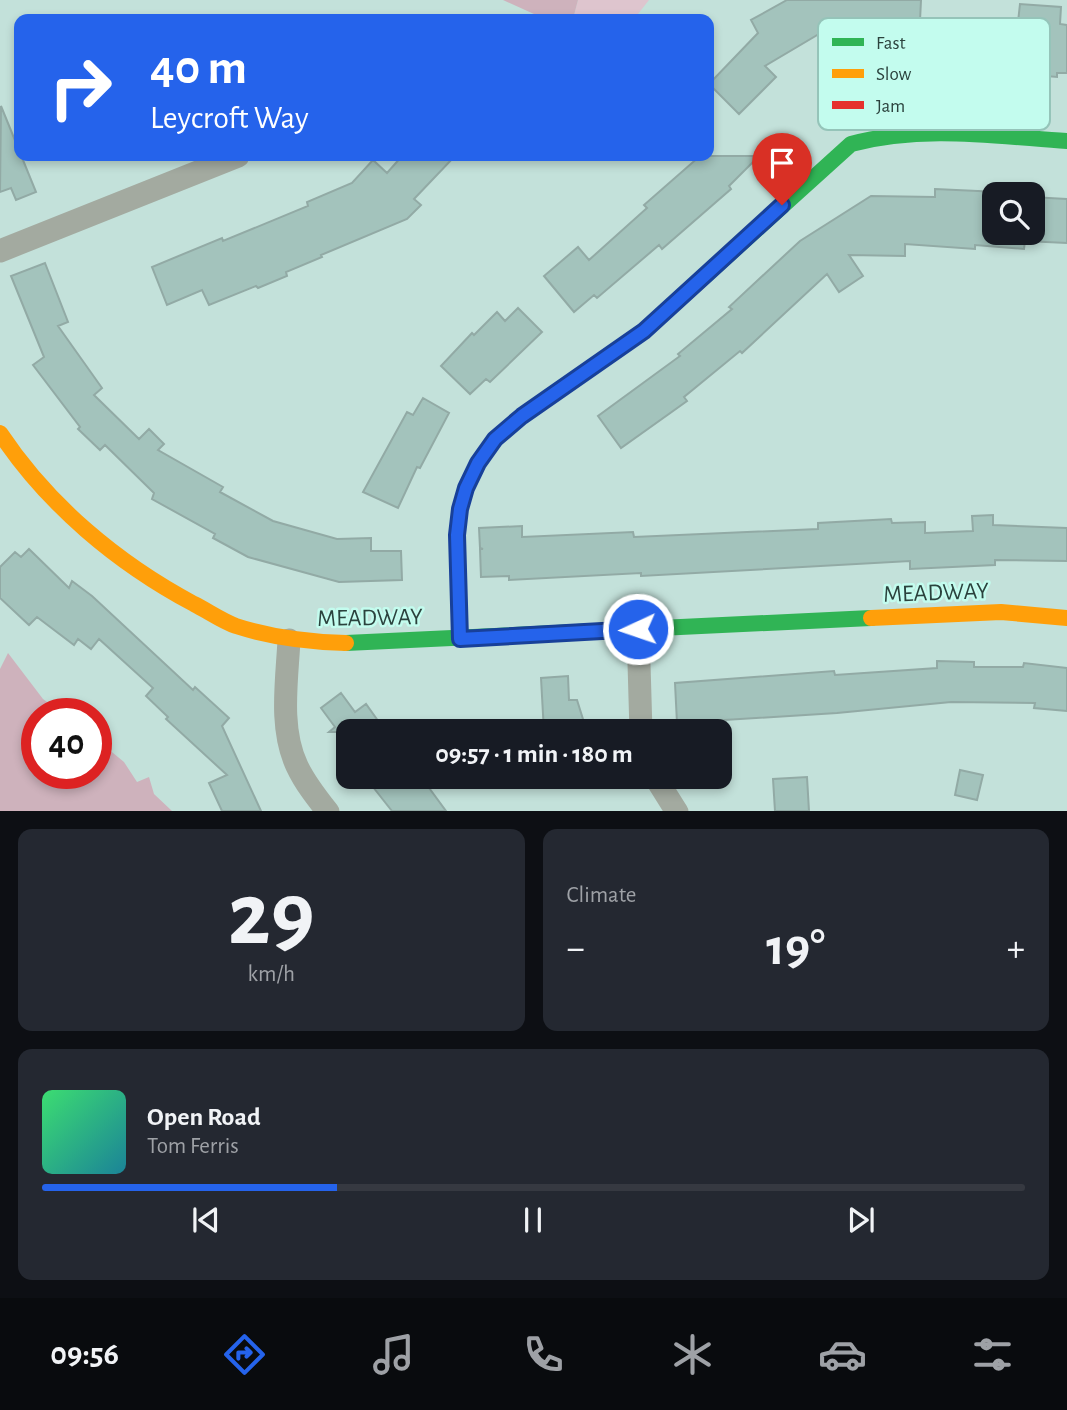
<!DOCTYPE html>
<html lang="en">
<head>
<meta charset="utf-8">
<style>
  body { margin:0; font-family:"Alegreya Sans",sans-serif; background:#242831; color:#f1f3f6; height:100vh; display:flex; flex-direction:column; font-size:26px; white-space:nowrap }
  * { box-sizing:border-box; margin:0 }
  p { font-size:23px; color:#9ea1a6 }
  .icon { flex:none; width:38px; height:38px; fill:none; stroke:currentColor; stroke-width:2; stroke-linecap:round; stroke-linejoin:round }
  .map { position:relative; height:811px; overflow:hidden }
  .drawer { display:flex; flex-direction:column; gap:18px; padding:18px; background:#0d0f14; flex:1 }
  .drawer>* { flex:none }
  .hud { position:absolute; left:14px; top:14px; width:700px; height:147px; border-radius:14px; box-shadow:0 4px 10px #0003; background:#2563eb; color:#fff; overflow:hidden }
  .fabs { position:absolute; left:982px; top:182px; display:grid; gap:14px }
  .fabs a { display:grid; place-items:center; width:63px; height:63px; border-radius:14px; background:#171b24; box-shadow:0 4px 10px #0003; font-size:35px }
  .speed { position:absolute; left:21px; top:698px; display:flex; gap:14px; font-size:35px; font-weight:700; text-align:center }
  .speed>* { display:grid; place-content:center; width:91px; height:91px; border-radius:50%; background:#171b24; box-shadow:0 4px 10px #0003; line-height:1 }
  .speed .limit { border:10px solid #d22; background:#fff; color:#111 }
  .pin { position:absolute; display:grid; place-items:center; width:60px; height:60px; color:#fff; margin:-72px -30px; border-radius:50% 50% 50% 0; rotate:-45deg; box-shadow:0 0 7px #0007 }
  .pin .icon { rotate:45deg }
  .me { position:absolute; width:77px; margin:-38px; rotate:267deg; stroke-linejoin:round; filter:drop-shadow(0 0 5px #0008) }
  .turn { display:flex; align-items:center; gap:24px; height:147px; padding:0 21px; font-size:32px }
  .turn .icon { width:91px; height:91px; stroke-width:2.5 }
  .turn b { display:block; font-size:49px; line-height:60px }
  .big { font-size:52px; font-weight:700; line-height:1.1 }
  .drawer .tile { flex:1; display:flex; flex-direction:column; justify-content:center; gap:10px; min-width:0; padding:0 24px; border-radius:14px; background:#242831 }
  .drawer .dial { align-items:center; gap:0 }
  .dial b { font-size:91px; line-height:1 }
  .song { display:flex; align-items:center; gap:21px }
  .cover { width:84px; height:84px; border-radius:10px; background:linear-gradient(135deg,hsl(140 70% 55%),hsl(190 70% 35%)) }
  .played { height:7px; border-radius:4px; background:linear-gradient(90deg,#2563eb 30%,#363941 30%) }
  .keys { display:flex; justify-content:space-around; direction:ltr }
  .heat { display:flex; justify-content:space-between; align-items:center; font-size:38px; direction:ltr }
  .drawer .tiles { flex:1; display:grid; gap:18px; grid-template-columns:1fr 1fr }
  .tile:last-child { grid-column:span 2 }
  .trip { position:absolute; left:336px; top:719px; width:396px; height:70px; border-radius:14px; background:#171b24; box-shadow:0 4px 10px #0003; font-weight:700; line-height:70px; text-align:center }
  .tab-bar { display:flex; height:112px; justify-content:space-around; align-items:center; background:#090b0e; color:#9ea1a6 }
  .tab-bar .icon { width:49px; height:49px }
  .tab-bar .selected { color:#2563eb }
  .tab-bar b { font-size:32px; color:#f1f3f6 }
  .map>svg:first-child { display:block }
  .green { fill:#dec5ce }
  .forest { fill:#ceb2bc }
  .building { fill:#a3c3bc; stroke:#92aaa5; stroke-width:2 }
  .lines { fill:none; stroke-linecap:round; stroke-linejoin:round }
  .street { stroke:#a3aaa0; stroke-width:23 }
  .fast { stroke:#30b455; stroke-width:16 }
  .slow { stroke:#ff9f0a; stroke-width:16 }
  .jam { stroke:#e5322d; stroke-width:16 }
  .route-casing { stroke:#184099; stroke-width:18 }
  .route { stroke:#2563eb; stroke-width:12 }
  .labels { text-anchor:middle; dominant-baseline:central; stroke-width:5; stroke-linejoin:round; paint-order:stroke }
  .street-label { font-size:24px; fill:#2b423d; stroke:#c3fcee }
  .key { fill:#c3fcee; stroke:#95c4b9; stroke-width:2 }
  .key-label { font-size:19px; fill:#2b423d }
</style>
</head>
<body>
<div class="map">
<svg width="1067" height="812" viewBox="0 0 1067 812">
  <rect width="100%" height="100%" fill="#c3e1da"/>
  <path class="green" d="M578 0H649L634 19H573Z"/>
  <path class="forest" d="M503 0H578L573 19H545Z
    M8 653 43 699 63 714H37V774H96V739L124 762 137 782 149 777 154 794 172 811H0V669Z"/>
  <path class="building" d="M787 0H921L920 21 1018 22 1020 4 1061 7 1060 24 1067 25V73H1057V77L977 70V76L914 73 915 63 877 61V37L819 34 765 66 776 77 739 114 709 84 758 33 751 20Z
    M1 106 36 192 16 200 11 188 0 192Z
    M402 156H455L414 199 421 205 407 219 321 255 322 257 286 272 287 276 258 288 256 286 209 305 202 290 167 305 152 267 222 238 223 241 308 206 307 202 352 183 373 160 387 173Z
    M700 156H759L729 186 731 189 662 249 659 245 597 298 594 295 574 312 544 276 578 247 589 260 647 208 644 205Z
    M935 189 999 192 994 194V233H1032V197L1067 199V243L1025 241 1024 249 975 245V249L905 244V256L849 255 863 276 839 292 827 274 742 353 740 351 684 397 687 401 621 448 598 416 680 356 678 354 732 309 729 307 800 241 871 196 935 197Z
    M45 263 68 322 58 326 102 388 94 395 139 439 149 429 164 444 158 450 223 487 220 492 273 521 337 539 371 538V551H401L402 580 339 582 248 557 213 538 215 534 152 499 154 493 105 445 100 450 78 429 80 427 33 365 44 357 11 276Z
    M518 308 542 332 490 382 486 379 470 394 441 366 472 333 474 335 497 312 505 321Z
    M423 398 449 413 420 468 417 467 398 508 363 492 407 412 413 415Z
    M993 515V525L1067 528V561L995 560V565L910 569V561L641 576V573L509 580V576L481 577 480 549H483L480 548 479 528 522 526V537L633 532 634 537 818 529V523L891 519 892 523 925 522V533L973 531 972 516Z
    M29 549 69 588 72 581 92 596 193 690 195 687 229 718 222 726 261 811H222L209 783 227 775 166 719 168 717 146 696 153 688 99 639 91 649 78 639 74 645 37 617 29 625 0 598V567L15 552 21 557Z
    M937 661 974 662V667H1023L1024 663 1067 668V711L1034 708 1035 703 951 702 837 713 677 723 675 683 834 671 835 675 937 668Z
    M568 676 569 700H577L587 732H544L541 678Z
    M341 693 355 712 366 704 386 732H329L335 727 321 708Z
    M960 770 983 775 977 800 955 795Z
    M386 777H421L446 811H392L373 787Z
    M807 777 809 811H775L773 779Z"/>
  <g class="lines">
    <path class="street" d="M0 251 238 156
      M638 629 641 732
      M289 640C287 680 279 728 297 766 305 783 316 797 328 812
      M655 777 677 812"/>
    <path class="fast" d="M704 277 851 144C922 125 994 136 1067 141
      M346 643 871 618"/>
    <path class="slow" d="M0 433C48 505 117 563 194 604 208 611 222 621 236 626 273 638 308 642 346 643
      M871 618 1001 612 1067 618"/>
    <path class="jam" d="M460 639 457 535 460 509 466 488 478 463 495 439 522 416 644 331 704 277"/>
  </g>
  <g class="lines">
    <defs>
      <path id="route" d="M638 629 460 639 457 535 460 509 466 488 478 463 495 439 522 416 644 331 782 205"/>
    </defs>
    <use href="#route" class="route-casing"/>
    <use href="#route" class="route"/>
  </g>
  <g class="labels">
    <g class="street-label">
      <text transform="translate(936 593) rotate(-2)">MEADWAY</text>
      <text transform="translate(370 618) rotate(-1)">MEADWAY</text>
    </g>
  </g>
  <rect x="818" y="18" width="232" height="112" rx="10" class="key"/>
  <rect x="832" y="38" width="32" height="8" fill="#30b455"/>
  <rect x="832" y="69" width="32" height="9" fill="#ff9f0a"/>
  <rect x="832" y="101" width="32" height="8" fill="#e5322d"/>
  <g class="key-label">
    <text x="876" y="49">Fast</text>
    <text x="876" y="80">Slow</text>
    <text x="876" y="112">Jam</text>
  </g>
</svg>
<div class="fabs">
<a><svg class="icon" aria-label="search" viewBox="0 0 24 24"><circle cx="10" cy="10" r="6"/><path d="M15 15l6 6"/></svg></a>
</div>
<div class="speed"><div class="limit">40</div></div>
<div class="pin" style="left:782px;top:205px;background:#d93025"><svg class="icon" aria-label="arrive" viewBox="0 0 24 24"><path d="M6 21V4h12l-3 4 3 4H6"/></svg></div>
<svg class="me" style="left:638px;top:629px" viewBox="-20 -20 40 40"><circle r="17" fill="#2563eb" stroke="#fff" stroke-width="3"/><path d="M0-11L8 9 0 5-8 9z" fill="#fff"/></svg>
<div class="trip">09:57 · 1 min · 180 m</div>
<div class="hud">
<div class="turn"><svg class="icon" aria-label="right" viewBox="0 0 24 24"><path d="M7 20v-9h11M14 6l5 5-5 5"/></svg><div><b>40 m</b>Leycroft Way</div></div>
</div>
</div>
<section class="drawer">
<div class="tiles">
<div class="tile dial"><b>29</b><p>km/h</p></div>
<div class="tile"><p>Climate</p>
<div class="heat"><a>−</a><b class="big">19°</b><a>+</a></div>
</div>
<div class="tile">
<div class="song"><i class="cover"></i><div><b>Open Road</b><p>Tom Ferris</p></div></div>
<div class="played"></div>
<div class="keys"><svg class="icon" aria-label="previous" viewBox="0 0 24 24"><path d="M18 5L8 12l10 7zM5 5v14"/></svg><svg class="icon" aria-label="pause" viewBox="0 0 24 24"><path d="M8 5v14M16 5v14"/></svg><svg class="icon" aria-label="next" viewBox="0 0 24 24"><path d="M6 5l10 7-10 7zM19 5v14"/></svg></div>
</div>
</div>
</section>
<nav class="tab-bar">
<b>09:56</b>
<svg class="icon selected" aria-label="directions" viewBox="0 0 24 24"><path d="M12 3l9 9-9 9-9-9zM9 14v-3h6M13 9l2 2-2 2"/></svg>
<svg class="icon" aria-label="music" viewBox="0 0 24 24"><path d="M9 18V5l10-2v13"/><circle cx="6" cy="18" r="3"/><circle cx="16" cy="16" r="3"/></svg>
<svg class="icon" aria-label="phone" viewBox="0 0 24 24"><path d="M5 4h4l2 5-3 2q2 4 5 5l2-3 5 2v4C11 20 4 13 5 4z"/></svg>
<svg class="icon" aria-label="climate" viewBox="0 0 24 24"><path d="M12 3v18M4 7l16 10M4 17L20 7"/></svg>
<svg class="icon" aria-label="car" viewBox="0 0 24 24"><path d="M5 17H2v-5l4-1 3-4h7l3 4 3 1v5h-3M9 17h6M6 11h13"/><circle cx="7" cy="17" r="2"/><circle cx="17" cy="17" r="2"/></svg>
<svg class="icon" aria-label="filters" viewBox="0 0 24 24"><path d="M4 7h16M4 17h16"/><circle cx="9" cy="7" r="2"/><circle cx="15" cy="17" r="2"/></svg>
</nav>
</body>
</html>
